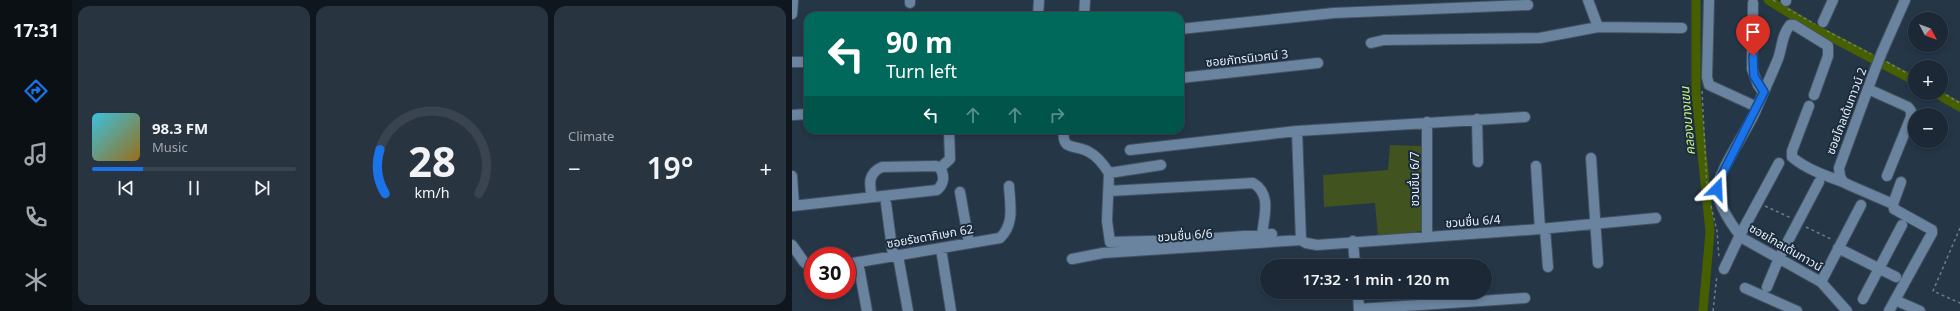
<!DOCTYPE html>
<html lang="en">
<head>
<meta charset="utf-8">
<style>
  body { margin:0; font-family:"Noto Sans","Noto Sans Thai",sans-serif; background:#293441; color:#f1f3f6; height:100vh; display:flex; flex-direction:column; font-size:15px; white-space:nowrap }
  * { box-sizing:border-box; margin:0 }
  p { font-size:13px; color:#a0a6ad }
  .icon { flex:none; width:22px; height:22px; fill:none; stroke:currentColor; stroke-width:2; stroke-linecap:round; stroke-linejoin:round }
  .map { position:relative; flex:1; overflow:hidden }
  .details { display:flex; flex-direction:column; gap:6px; padding:6px; background:#0f161d; width:720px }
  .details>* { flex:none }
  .top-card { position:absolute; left:12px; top:12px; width:380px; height:122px; border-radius:12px; box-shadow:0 2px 6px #0003,0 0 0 1px #3a4450; background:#00695c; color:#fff; overflow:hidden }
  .needle { width:26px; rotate:131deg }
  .buttons { position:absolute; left:1116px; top:12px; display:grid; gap:8px }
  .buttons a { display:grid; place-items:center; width:40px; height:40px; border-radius:50%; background:#1c2835; box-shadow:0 2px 6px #0003,0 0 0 1px #3a4450; font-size:20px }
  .speed { position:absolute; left:12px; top:247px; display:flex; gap:8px; font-size:20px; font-weight:700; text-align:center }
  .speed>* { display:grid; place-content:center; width:52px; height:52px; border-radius:50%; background:#1c2835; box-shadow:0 2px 6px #0003,0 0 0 1px #3a4450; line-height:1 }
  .speed .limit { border:6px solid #d22; background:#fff; color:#111 }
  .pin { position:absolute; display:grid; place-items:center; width:34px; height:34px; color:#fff; margin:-41px -17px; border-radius:50% 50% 50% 0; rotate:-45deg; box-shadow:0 0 4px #0007 }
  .pin .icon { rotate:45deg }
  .me { position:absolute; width:44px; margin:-22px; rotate:21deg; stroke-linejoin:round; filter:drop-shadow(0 0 3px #0008) }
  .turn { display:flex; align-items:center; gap:14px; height:84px; padding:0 16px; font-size:18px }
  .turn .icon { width:52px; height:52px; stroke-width:2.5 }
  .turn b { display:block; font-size:28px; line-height:34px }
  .lanes { display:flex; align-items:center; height:38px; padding:0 16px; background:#0003; justify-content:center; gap:20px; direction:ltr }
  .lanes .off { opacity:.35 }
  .big { font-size:30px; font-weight:600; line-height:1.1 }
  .details .card { flex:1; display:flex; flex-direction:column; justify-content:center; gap:6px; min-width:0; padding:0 14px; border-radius:12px; background:#293441 }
  .details .dial { align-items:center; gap:0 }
  .dial svg { height:104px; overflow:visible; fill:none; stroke:#3a4450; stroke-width:7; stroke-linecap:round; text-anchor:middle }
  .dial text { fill:#f1f3f6; stroke:none }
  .song { display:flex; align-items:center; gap:12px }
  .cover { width:48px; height:48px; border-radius:6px; background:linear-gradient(135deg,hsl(190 70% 55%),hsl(40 70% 35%)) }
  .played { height:4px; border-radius:2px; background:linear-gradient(90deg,#1a73e8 25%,#3a4450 25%) }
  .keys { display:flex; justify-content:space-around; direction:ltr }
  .heat { display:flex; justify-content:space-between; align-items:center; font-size:22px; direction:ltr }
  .details .tiles { flex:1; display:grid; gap:6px; grid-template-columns:repeat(3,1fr) }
  .trip { position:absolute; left:468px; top:259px; width:232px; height:40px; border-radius:20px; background:#1c2835; box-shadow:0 2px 6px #0003,0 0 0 1px #3a4450; font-weight:600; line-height:40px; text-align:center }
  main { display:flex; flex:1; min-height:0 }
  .tab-bar { display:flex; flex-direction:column; width:72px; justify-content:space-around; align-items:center; background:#0b1015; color:#a0a6ad }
  .tab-bar .icon { width:28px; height:28px }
  .tab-bar .current { color:#1a73e8 }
  .tab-bar b { font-size:18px; color:#f1f3f6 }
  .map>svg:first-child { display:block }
  .green { fill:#41531e }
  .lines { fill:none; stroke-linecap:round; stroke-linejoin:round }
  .canal { stroke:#466000; stroke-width:9 }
  .minor-casing { stroke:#435363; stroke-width:12 }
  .path { stroke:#6d7c8a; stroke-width:1.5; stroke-dasharray:3 3; stroke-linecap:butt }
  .minor { stroke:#6a849f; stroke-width:10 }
  .minor-bridge-casing { stroke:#435363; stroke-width:12; stroke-linecap:butt }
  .minor-bridge { stroke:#6a849f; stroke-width:10 }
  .route-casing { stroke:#114b97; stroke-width:10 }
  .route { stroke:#1a73e8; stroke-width:7 }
  .labels { text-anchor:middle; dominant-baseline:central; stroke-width:4; stroke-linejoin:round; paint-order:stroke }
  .street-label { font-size:12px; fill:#e2edf8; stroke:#1c2c3c }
  .water-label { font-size:13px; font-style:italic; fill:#ccf586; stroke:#1c2c3c }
</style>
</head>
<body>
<main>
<nav class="tab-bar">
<b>17:31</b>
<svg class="icon current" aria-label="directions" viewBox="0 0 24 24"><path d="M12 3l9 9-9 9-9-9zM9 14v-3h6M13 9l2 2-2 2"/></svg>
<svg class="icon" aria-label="music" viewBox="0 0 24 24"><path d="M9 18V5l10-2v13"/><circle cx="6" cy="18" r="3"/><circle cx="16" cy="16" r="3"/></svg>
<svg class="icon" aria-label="phone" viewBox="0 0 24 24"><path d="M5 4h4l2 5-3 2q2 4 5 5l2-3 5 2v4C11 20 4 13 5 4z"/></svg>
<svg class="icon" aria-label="climate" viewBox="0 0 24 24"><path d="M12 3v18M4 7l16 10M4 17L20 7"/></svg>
</nav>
<section class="details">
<div class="tiles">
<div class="card">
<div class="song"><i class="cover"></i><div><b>98.3 FM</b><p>Music</p></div></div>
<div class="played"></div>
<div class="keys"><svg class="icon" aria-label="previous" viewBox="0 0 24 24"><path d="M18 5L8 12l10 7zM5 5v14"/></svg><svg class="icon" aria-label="pause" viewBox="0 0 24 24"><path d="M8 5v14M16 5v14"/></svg><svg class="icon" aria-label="next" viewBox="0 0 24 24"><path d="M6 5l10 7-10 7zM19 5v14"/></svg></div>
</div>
<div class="card dial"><svg viewBox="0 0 100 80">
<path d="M14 69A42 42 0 1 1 86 69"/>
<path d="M14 69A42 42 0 0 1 10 35" stroke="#1a73e8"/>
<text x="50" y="56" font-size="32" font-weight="700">28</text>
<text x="50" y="72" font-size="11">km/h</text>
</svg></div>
<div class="card"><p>Climate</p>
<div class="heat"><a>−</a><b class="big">19°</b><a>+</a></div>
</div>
</div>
</section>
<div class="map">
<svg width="1168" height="311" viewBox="0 0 1168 311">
  <rect width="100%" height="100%" fill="#253647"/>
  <path class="green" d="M598 145 630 146V231L586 236 583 203 532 207 531 175 596 170Z"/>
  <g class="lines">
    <path class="canal" d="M904 0V93L918 232 911 311
      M976 0 1020 27 1123 81
      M1144 93 1168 107"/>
    <defs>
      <path id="minor" d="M118 0V3
        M796 0 806 27
        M917 0 915 77 917 85 965 107
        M994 1V0
        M961 3 960 69 966 85 971 92
        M0 14 1 0
        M246 16 247 0
        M292 16 293 0
        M1031 22 1041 0
        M388 29 542 13 736 5
        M579 43 592 40 748 38 806 27 890 28
        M1090 52 1113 0
        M0 62H16
        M1081 75 1047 168 1048 176 1051 182 1057 185 1101 204
        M388 78 526 63
        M1076 89 1116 107 1119 111V117L1095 176
        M1022 95 1036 56V46L1002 25H998C990 34 990 48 986 59 979 76 971 93 964 110 957 127 925 174 925 189 925 203 942 230 952 239L1029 282 1055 311
        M1017 106 1000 151V157C1014 169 1034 176 1051 182
        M0 115 16 114
        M685 119 686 162
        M635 122V237
        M272 130C269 152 284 144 297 152 305 156 312 165 317 173L315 221 318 242 396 240 480 234
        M505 131 509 240
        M338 150 505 131 733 117
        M799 158 806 263
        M744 166 748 229
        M317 173 369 165
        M0 176 2 205
        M317 191 461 183C480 194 472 216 470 235
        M168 192 177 243
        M80 197C77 184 76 173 90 167L144 166 148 168
        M94 203 101 256
        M0 206 145 190C152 184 153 176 148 168L158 159 157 130
        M753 229 756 267
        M509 240 514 243 525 245 748 229 864 218
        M561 241 563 266
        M0 245 12 262 21 269
        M1046 248 1104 277
        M149 249 159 311
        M106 256 116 311
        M280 259 311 253 509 240
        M66 262 75 311
        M55 264 208 238C223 224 218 204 217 186
        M932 269 948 235 987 163
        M1029 282 1069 205
        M975 287 987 258 1027 182
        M953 288 1005 311
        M566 292 567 311
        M1071 299 1110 225
        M1103 300 1128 311
        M567 309 733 298
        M1097 311 1140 233V230L1102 209 1101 204 1109 182"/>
    </defs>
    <use href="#minor" class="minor-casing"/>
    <path class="path" d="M981 0 984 2
      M996 9 1023 24
      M1035 31 1079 54
      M1095 62 1123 78
      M910 91 915 189
      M1149 92 1168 103
      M919 206 925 231 927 258
      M973 206 999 218
      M1014 227 1041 240
      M1168 228 1141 291 1168 303
      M921 311 925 275"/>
    <use href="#minor" class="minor"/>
    <defs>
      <path id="minor-bridge" d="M1081 75 1090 52"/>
    </defs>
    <use href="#minor-bridge" class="minor-bridge-casing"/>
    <use href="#minor-bridge" class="minor-bridge"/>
  </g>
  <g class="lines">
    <defs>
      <path id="route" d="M925 189 929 177 972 92 962 76 961 56"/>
    </defs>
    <use href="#route" class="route-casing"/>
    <use href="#route" class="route"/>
  </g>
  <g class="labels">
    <g class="street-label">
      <text transform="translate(455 58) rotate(-6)">ซอยภัทรนิเวศน์ 3</text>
      <text transform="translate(1054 111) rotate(-69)">ซอยโกลเด้นทาวน์ 2</text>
      <text transform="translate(622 179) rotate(-90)">ชวนชื่น 6/7</text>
      <text transform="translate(681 221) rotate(-4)">ชวนชื่น 6/4</text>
      <text transform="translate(393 235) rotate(-4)">ชวนชื่น 6/6</text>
      <text transform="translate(138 236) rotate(-10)">ซอยรัชดาภิเษก 62</text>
      <text transform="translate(994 247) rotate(30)">ซอยโกลเด้นทาวน์</text>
    </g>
    <g class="water-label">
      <text transform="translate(895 121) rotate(-95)">คลองบางเขน</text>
    </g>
  </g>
</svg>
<div class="buttons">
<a><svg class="needle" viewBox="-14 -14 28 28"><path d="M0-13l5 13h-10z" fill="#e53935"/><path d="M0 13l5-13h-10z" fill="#a0a6ad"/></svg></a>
<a>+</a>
<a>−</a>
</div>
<div class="speed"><div class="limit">30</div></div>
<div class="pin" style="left:961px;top:56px;background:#d93025"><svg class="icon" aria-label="arrive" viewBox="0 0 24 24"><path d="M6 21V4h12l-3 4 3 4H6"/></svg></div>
<svg class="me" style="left:925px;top:189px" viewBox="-20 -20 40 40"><path d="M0-17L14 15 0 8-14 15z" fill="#1a73e8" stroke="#fff" stroke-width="4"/></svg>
<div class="trip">17:32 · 1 min · 120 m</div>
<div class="top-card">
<div class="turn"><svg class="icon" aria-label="left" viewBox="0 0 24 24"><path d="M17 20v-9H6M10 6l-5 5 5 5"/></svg><div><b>90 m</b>Turn left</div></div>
<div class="lanes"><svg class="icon" aria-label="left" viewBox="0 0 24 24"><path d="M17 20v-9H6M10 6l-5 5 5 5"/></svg><svg class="icon off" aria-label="ahead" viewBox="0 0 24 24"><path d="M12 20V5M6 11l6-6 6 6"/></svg><svg class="icon off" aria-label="ahead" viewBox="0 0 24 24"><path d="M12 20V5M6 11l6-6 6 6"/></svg><svg class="icon off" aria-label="right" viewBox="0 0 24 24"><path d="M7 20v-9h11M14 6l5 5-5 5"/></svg></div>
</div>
</div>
</main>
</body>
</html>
